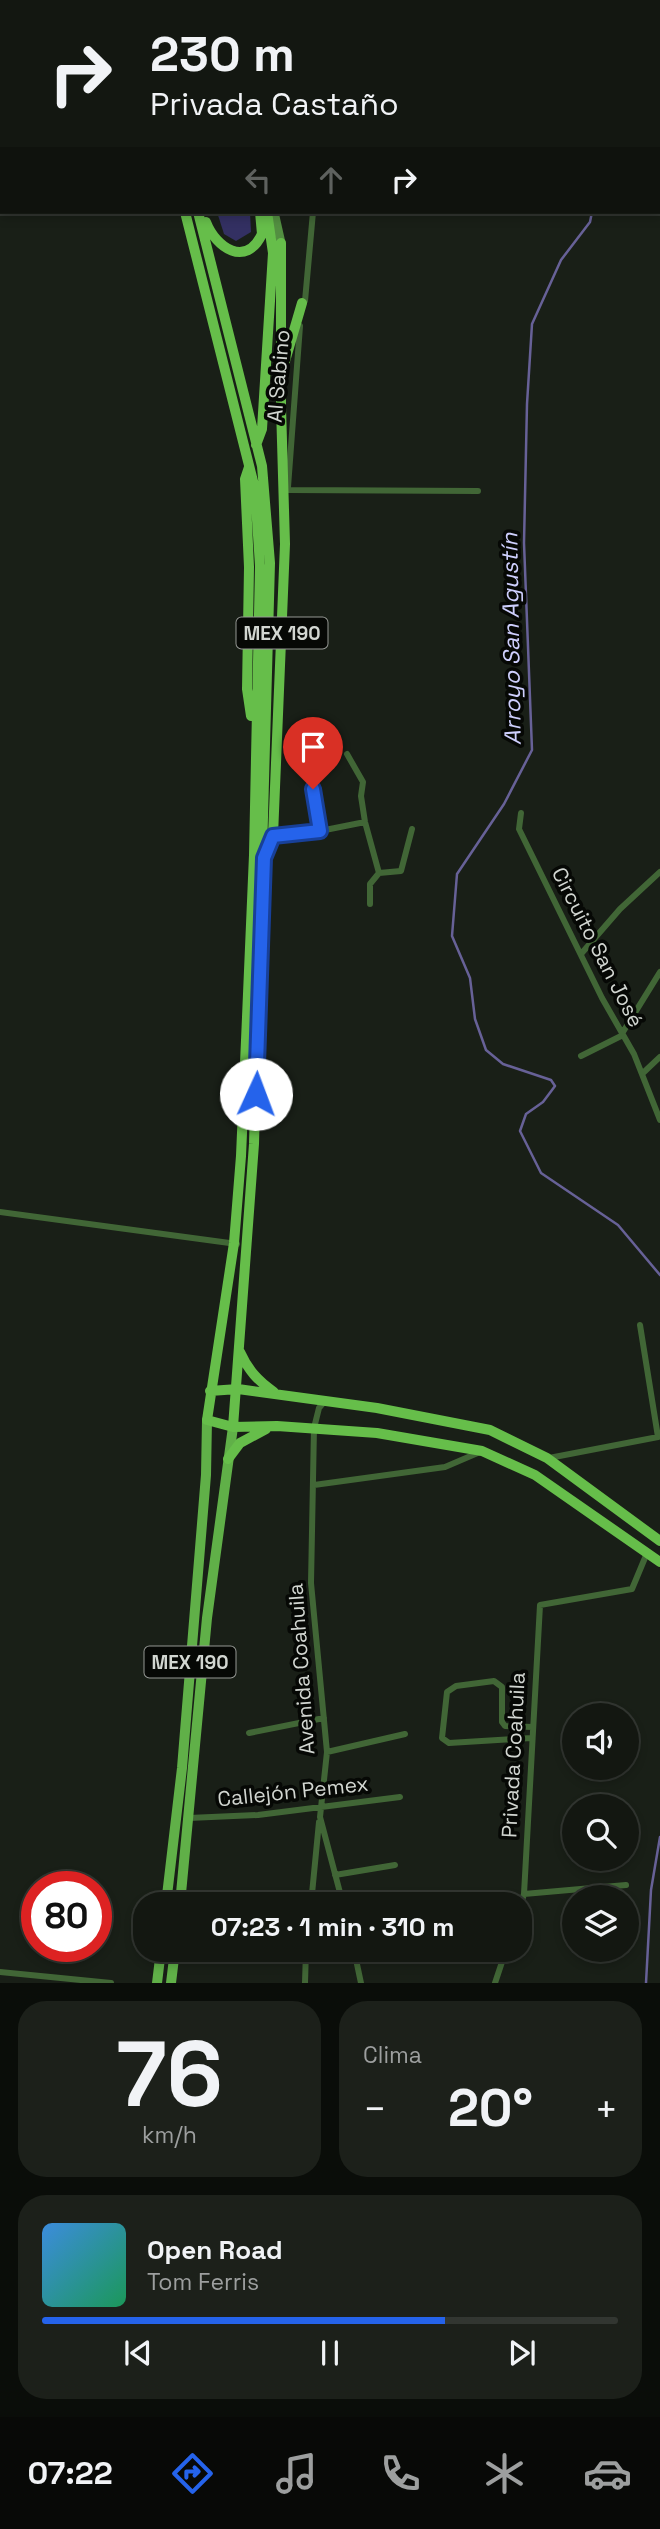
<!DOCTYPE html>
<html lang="es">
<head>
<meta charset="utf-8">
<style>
  body { margin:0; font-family:"Space Grotesk",sans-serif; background:#1c201a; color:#f1f3f6; height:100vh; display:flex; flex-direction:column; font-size:26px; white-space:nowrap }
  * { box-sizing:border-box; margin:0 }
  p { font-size:23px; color:#9d9f9f }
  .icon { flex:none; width:38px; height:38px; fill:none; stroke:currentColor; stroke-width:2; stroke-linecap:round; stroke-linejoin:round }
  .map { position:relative; height:1983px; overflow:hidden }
  .sheet { display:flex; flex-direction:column; gap:18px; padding:18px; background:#0a0d09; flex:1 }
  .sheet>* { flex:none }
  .hud { position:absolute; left:0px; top:0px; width:662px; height:214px; box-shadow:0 4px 10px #0003,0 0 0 2px #323631; background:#131711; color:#f1f3f6; overflow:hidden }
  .fabs { position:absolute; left:562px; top:1703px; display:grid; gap:14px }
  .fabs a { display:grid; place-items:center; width:77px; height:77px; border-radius:50%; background:#131711; box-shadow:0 4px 10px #0003,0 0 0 2px #323631; font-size:35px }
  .speed { position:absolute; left:21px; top:1871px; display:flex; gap:14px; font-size:35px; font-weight:700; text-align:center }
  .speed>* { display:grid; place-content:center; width:91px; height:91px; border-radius:50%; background:#131711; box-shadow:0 4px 10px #0003,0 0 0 2px #323631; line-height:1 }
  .speed .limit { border:10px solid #d22; background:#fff; color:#111 }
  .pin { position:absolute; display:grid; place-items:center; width:60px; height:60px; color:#fff; margin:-72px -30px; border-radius:50% 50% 50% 0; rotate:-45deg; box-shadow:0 0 7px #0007 }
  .pin .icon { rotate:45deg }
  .me { position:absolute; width:77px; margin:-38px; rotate:2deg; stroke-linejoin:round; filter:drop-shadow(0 0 5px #0008) }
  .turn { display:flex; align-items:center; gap:24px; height:147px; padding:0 35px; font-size:32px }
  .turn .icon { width:91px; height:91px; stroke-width:2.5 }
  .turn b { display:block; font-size:49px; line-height:60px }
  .lanes { display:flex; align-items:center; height:66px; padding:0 35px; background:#0003; justify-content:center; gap:35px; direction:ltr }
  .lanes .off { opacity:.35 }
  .big { font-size:52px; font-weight:700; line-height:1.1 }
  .sheet .tile { flex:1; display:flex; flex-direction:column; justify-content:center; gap:10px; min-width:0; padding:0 24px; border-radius:28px; background:#1c201a }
  .sheet .dial { align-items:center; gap:0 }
  .dial b { font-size:91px; line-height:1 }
  .song { display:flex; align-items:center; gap:21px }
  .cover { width:84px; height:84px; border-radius:10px; background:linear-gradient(135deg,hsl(210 70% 55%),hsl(150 70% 35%)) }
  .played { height:7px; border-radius:4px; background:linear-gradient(90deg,#2563eb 70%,#323631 70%) }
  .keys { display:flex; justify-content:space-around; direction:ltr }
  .heat { display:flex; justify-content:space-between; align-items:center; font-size:38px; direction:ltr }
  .sheet .tiles { flex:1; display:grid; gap:18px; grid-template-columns:1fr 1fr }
  .tile:last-child { grid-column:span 2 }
  .trip { position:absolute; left:133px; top:1892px; width:399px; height:70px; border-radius:28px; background:#131711; box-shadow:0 4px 10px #0003,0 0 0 2px #323631; font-weight:700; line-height:70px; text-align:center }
  .tab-bar { display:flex; height:112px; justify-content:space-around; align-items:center; background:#080907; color:#9d9f9f }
  .tab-bar .icon { width:49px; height:49px }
  .tab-bar .current { color:#2563eb }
  .tab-bar b { font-size:32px; color:#f1f3f6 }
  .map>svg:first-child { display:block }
  .green { fill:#333062 }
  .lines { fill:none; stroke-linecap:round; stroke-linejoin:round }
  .stream { stroke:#676197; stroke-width:2.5 }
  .minor { stroke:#416636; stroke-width:6 }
  .secondary { stroke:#538f41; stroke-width:9 }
  .primary { stroke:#60b048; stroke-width:10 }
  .trunk { stroke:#66be4a; stroke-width:10 }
  .route-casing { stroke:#184099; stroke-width:18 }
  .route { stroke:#2563eb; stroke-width:12 }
  .labels { text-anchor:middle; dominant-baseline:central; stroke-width:7; stroke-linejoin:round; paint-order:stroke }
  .shield { fill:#060805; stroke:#959894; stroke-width:2 }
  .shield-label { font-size:19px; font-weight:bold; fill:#d2d6d1 }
  .street-label { font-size:21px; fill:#d2d6d1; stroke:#060805 }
  .water-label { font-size:23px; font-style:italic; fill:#cecffd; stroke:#060805 }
</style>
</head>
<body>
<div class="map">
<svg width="660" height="1983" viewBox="0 0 660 1983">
  <rect width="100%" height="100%" fill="#191f17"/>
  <path class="green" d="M217 212H250L251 232 236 241 224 234Z"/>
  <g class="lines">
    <path class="stream" d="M634 0 635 2
      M592 212 590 222 561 260 532 324 527 404 524 543 532 750 504 804 457 874 452 936 470 978 475 1019 486 1050 503 1064 551 1080 555 1086 543 1102 526 1114 520 1131 541 1173 618 1225 660 1275
      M646 1983 651 1890 660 1837"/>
    <path class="minor" d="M613 0 614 2
      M344 2V0
      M601 2 606 0
      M302 305 305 301 313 212
      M288 487 300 326
      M288 490 478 491
      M347 754 363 782 361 796 365 822 379 873 370 884V904
      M309 768 320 831
      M521 813 519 829 602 998 634 1054 660 1120
      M273 836 320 831 365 822
      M379 873 401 871 412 829
      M581 954 620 909 660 872
      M623 1032 660 972
      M581 1056 623 1035
      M643 1073 660 1057
      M0 1212 237 1244
      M324 1402 319 1408 314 1428 311 1583 327 1752 320 1817 343 1904
      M549 1458 658 1437 640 1325
      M314 1485 445 1467 480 1452
      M249 1733 324 1718
      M531 1738 449 1743 442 1738 447 1692 456 1686 494 1681 502 1687V1722L505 1726 532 1727
      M327 1752 405 1734
      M189 1818 258 1815 400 1797
      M335 1875 395 1865
      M524 1894 626 1885
      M311 1904 319 1822
      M520 1907 524 1894 540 1605 632 1589 647 1553
      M354 1950 361 1983
      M0 1972 111 1983
      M305 1983 306 1950
      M495 1983 506 1950"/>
    <path class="secondary" d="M161 0 162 2
      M274 212 281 243"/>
    <path class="primary" d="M166 1904 182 1768 206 1475 207 1420
      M180 1904 207 1618 233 1427
      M157 1983 161 1950
      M171 1983 175 1950"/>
    <path class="trunk" d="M130 0V2
      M144 0V2
      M185 212 255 489 260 566 254 855 241 1156 234 1243 207 1420 233 1427 277 1426 377 1433 482 1451 535 1475 660 1562
      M198 212 262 466 270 563 254 1144 233 1427
      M206 222C216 248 246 268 262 234L260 212
      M285 361 302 303
      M256 445 262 429 273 253 267 212
      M249 467 245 479 249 567 247 689 251 716
      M267 851 273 836 285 544 281 407V243
      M240 1352C248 1370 258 1381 274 1392
      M210 1391 238 1389 377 1408 490 1430 547 1458 660 1541
      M228 1459 240 1443 266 1429"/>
  </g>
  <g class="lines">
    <defs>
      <path id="route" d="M256 1094 264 858 273 836 320 831 313 789"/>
    </defs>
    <use href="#route" class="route-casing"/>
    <use href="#route" class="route"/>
  </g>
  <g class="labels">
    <g class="shield">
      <rect x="236.5" y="617.5" width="91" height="31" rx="5"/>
      <rect x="144.5" y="1646.5" width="91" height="31" rx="5"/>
    </g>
    <g class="shield-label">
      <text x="282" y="633">MEX 190</text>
      <text x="190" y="1662">MEX 190</text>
    </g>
    <g class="street-label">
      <text transform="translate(278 376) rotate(-85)">Al Sabino</text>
      <text transform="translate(598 947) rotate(63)">Circuito San José</text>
      <text transform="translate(301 1669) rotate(-94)">Avenida Coahuila</text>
      <text transform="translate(513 1755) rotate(-87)">Privada Coahuila</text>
      <text transform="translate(293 1791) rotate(-6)">Callejón Pemex</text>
    </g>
    <g class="water-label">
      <text transform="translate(511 639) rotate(-91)">Arroyo San Agustín</text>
    </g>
  </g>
</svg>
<div class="fabs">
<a><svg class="icon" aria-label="sound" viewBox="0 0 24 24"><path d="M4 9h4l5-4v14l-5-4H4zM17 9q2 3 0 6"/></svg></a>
<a><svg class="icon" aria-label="search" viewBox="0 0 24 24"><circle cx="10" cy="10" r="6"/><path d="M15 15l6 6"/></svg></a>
<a><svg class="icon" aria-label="layers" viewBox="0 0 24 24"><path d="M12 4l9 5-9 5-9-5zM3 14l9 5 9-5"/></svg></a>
</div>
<div class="speed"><div class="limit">80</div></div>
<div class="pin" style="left:313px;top:789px;background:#d93025"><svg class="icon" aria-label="arrive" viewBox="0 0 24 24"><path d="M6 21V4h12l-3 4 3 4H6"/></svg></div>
<svg class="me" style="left:256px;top:1094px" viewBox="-20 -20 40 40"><circle r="19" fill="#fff"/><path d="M0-13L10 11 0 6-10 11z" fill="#2563eb"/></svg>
<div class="trip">07:23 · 1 min · 310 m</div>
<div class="hud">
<div class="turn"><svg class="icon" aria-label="right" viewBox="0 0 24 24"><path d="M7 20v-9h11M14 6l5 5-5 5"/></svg><div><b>230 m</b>Privada Castaño</div></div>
<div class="lanes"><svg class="icon off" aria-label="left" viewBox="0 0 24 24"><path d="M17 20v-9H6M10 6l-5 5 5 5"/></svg><svg class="icon off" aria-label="ahead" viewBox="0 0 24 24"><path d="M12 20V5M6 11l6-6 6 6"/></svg><svg class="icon" aria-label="right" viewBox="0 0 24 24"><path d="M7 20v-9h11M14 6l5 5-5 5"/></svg></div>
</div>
</div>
<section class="sheet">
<div class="tiles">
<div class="tile dial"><b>76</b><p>km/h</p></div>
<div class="tile"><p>Clima</p>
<div class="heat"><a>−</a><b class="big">20°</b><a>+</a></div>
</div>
<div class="tile">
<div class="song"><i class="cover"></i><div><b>Open Road</b><p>Tom Ferris</p></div></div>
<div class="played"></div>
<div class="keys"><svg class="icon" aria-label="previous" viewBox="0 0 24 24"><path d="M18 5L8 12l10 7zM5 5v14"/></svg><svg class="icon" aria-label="pause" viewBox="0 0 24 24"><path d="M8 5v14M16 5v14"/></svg><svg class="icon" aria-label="next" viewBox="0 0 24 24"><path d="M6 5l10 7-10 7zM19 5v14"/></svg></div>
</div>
</div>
</section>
<nav class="tab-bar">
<b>07:22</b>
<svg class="icon current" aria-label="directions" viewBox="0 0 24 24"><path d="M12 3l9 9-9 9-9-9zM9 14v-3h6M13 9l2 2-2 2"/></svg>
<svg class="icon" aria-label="music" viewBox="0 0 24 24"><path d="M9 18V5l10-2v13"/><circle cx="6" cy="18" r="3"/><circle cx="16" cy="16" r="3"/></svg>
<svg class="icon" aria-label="phone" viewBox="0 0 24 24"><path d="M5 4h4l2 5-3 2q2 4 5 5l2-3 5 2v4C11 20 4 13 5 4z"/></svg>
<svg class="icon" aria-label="climate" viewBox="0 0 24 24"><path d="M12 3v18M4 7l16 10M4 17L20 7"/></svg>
<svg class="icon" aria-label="car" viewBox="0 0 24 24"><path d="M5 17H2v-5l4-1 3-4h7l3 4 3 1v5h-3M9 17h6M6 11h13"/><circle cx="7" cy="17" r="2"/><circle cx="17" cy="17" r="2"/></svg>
</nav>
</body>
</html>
